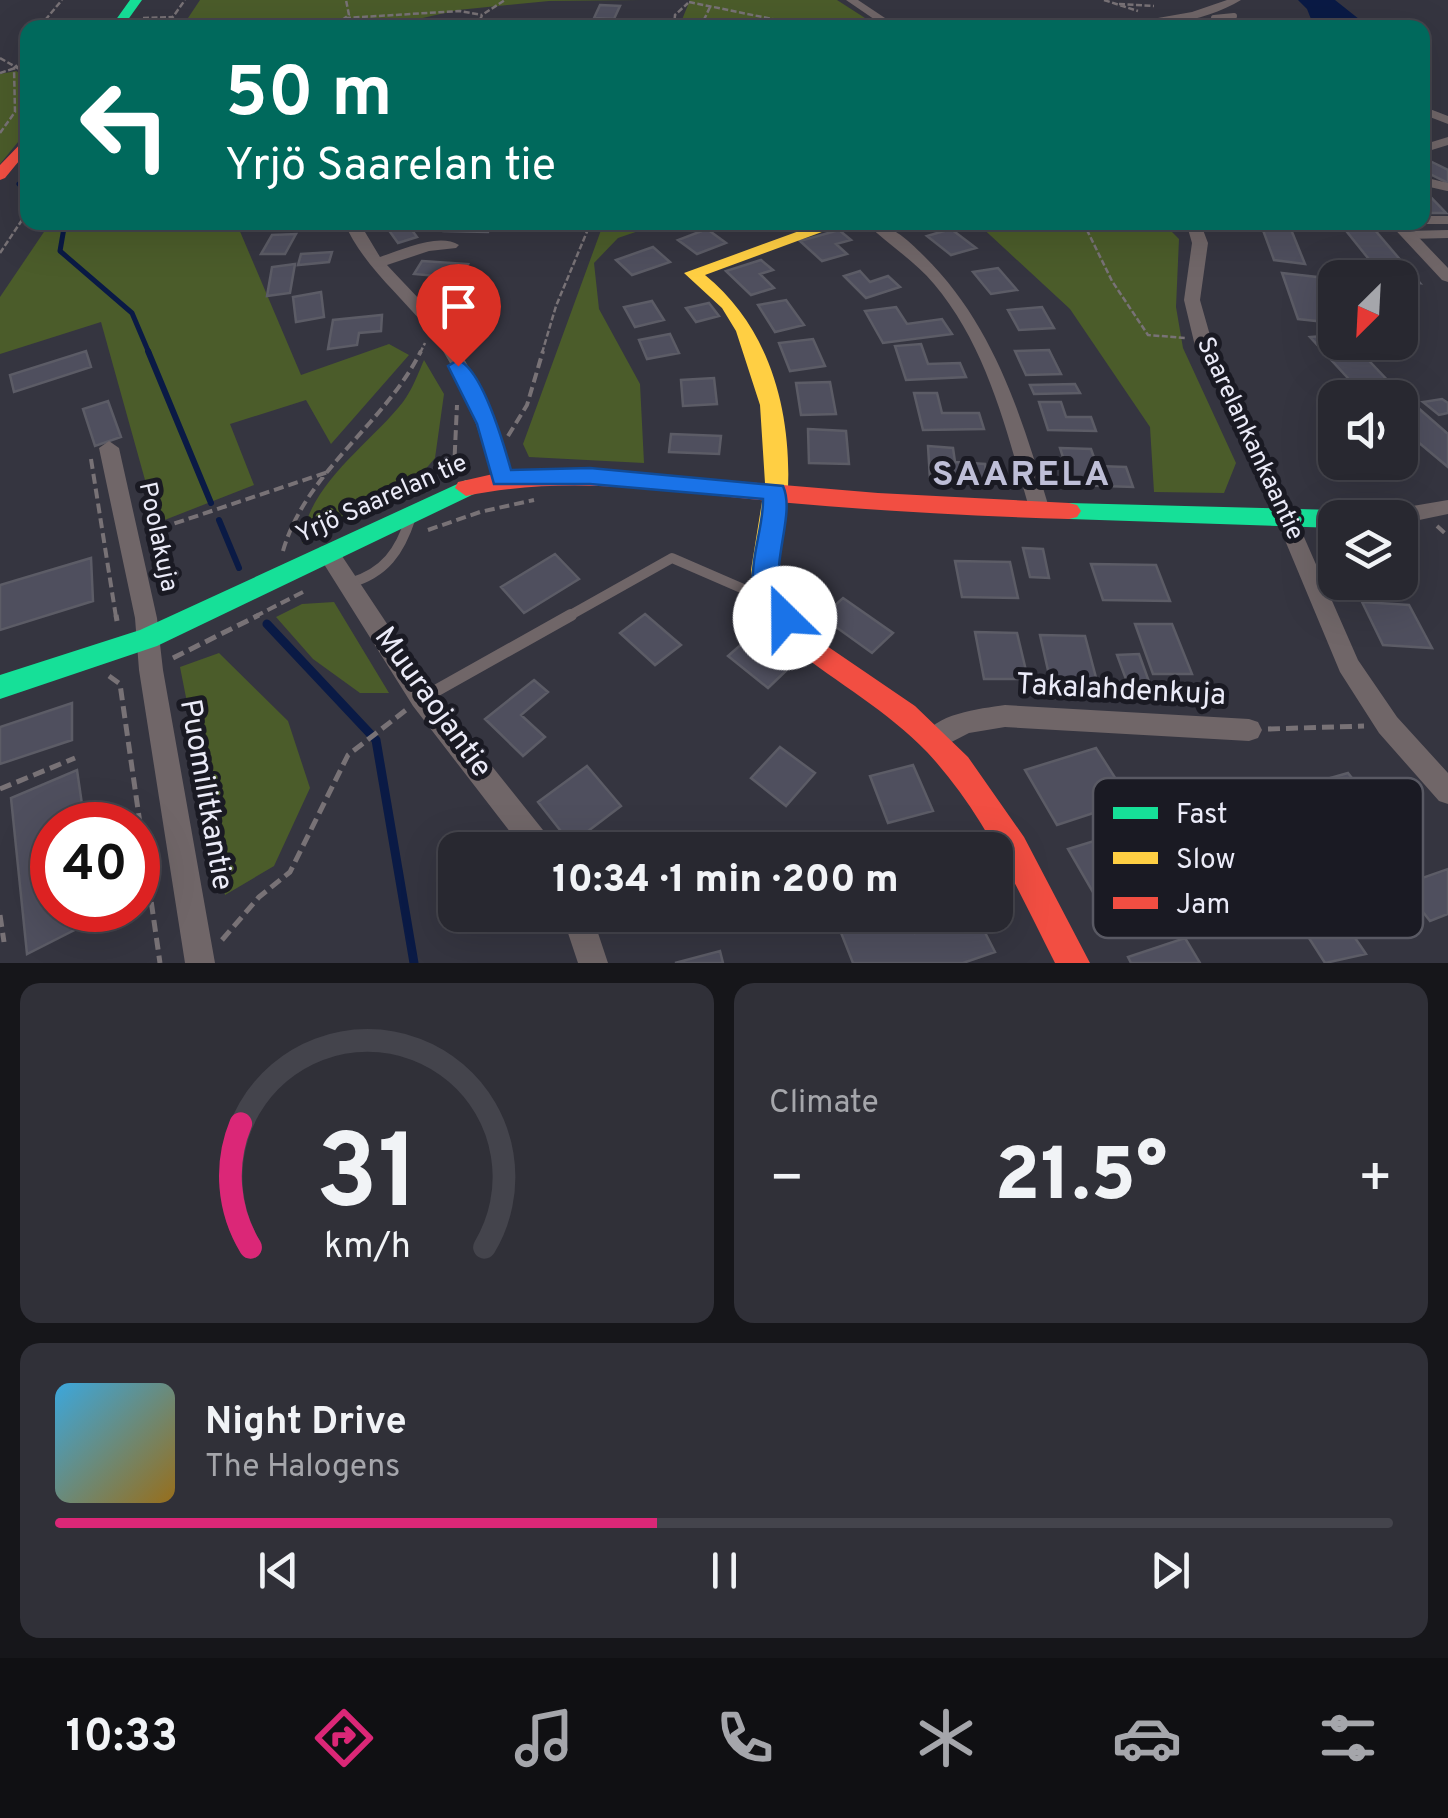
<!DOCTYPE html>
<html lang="en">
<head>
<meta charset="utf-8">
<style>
  body { margin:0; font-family:Overpass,sans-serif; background:#303038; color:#f1f3f6; height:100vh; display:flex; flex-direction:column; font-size:38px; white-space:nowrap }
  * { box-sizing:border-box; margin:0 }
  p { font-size:32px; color:#a5a6ab }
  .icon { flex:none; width:55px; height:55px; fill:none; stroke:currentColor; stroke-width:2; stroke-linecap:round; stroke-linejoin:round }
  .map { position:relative; height:963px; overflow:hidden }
  .drawer { display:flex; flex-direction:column; gap:20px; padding:20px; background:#16161a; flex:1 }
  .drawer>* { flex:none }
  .hud { position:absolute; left:20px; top:20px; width:1410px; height:210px; border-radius:20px; box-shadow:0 10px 40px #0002,0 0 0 2px #44444c; background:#00695c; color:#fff; overflow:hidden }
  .needle { width:65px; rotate:204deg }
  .fabs { position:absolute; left:1318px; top:260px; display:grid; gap:20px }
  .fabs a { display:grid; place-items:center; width:100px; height:100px; border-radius:20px; background:#282830; box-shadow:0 10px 40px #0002,0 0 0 2px #44444c; font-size:50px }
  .speed { position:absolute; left:30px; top:802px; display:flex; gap:20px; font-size:50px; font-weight:700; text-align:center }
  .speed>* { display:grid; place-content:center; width:130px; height:130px; border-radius:50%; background:#282830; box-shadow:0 10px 40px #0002,0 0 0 2px #44444c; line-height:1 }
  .speed .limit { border:15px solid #d22; background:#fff; color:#111 }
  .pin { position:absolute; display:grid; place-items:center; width:85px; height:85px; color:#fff; margin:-102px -42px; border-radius:50% 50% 50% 0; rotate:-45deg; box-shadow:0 0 10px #0007 }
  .pin .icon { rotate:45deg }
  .me { position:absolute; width:110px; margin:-55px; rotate:337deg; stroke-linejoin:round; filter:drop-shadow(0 0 8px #0008) }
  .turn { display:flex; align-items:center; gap:35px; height:210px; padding:0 40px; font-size:45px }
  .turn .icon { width:130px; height:130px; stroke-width:2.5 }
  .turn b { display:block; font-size:70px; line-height:85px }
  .big { font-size:75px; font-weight:800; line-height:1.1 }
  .drawer .widget { flex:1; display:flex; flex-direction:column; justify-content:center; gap:15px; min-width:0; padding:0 35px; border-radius:20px; background:#303038 }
  .drawer .dial { align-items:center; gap:0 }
  .dial svg { height:260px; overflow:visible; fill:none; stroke:#44444c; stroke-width:7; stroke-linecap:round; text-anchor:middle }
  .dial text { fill:#f1f3f6; stroke:none }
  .song { display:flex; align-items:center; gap:30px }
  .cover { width:120px; height:120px; border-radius:15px; background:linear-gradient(135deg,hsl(200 70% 55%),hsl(40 70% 35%)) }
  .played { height:10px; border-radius:5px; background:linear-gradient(90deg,#db2777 45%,#44444c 45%) }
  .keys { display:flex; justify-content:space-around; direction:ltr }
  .heat { display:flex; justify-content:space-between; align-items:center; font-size:55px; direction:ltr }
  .drawer .tiles { flex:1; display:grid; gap:20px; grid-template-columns:1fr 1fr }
  .widget:last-child { grid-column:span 2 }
  .trip { position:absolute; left:438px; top:832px; width:575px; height:100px; border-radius:20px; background:#282830; box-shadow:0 10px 40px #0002,0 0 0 2px #44444c; font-weight:800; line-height:100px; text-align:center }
  .tabs { display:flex; height:160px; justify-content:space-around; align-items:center; background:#101013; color:#a5a6ab }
  .tabs .icon { width:70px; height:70px }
  .tabs .current { color:#db2777 }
  .tabs b { font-size:45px; color:#f1f3f6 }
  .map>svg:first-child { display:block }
  .green { fill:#4b5c2a }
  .water { fill:#0a1a45 }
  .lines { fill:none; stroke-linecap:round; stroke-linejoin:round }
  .stream-far2 { stroke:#0a1a45; stroke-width:5 }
  .stream-far1 { stroke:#0a1a45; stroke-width:6 }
  .stream { stroke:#0a1a45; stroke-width:9 }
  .building { fill:#4f4f5e; stroke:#5c5c66; stroke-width:2.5 }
  .path-far2 { stroke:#787276; stroke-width:2.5; stroke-dasharray:6 2.5; stroke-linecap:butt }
  .path-far1 { stroke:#787276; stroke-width:4; stroke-dasharray:10 5; stroke-linecap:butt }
  .path { stroke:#787276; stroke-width:5; stroke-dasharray:12 6; stroke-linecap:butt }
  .lane-far3 { stroke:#706668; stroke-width:6 }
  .lane-far2 { stroke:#706668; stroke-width:8 }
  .lane-far1 { stroke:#706668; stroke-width:10 }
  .lane { stroke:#706668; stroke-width:12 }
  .street { fill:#706668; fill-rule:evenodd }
  .fast { fill:#16e098; fill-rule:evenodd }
  .slow { fill:#ffcf43; fill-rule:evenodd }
  .jam { fill:#f24e42; fill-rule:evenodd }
  .route { fill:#1a73e8; stroke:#114b97; stroke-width:2.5 }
  .labels { text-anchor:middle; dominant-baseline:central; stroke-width:10; stroke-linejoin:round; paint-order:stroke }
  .street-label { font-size:25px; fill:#ebebf8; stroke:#1a1a23 }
  .near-street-label { font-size:30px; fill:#ebebf8; stroke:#1a1a23 }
  .district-label { font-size:35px; font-weight:bold; letter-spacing:2.5px; fill:#bebed7; stroke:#1a1a23 }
  .key { fill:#1a1a23; stroke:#595963; stroke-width:2.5 }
  .key-label { font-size:28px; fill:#ebebf8 }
</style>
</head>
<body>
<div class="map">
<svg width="1448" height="963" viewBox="0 0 1448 963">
  <rect width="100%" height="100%" fill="#353540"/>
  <path class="green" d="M200 0H641L549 1 458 10 383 27H182Z
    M690 0H837L879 27H679Z
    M16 71 27 77V131L0 164V74Z
    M236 222 301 375 389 344 409 355 331 444 306 400 230 424 254 485 157 523 101 322 0 354V297L50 223Z
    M604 222 662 223 618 238 594 263 599 309 640 384 644 463 529 457 523 444Z
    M977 223H1163L1179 239 1176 307 1183 348 1236 463 1224 493 1154 492 1150 427 1070 309Z
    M424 360 444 394 435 458 412 485 302 543C306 486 370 444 403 402 412 390 418 374 424 360Z
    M334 602 389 693H360L313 659 276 617 302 604Z
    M219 653 288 721 310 788 274 866 225 895 180 667Z"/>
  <path class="water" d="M1298 0H1335L1369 27H1329L1311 19 1307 9Z"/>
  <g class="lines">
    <path class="stream-far2" d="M19 184 27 191
      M65 222 60 251 132 313 149 353"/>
    <path class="stream-far1" d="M148 351 211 503
      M219 520 239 568"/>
    <path class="stream" d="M267 624 376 740 414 963"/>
  </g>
  <path class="building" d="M600 5 620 6 614 19 594 18Z
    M1432 162 1448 170V183L1422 170V165Z
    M1422 189H1423L1446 213H1422Z
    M383 222H406L417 237 398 243Z
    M447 222H492L488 232 444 231Z
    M1260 222H1288L1305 264 1274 260Z
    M1339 222H1368L1420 283 1384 278Z
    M707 229 726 243 697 254 678 240Z
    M951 229 976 248 951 255 927 236Z
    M839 230 851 240 836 244 847 254 822 261 800 241Z
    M296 234 285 254H261L272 235Z
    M653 247 670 262 632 275 616 260Z
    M332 252 329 262 298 265 301 254Z
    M761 260 773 270 760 274 774 288 751 295 726 271Z
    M422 261 468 264 460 277 476 278 469 291 430 288 437 276 414 274Z
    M295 264 290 293 267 296 272 267Z
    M998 268 1017 290 991 294 973 272Z
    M860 271 870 282 888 276 900 287 866 298 844 276Z
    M1282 273 1317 277 1335 323 1298 319Z
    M321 292 324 317 296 322 293 297Z
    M786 300 804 325 775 332 758 305Z
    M652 301 664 320 635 327 624 307Z
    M709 303 719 316 696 322 686 308Z
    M896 307 907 324 942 319 952 334 883 343 865 311Z
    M1042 307 1054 328 1019 330 1008 310Z
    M382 315 381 331 359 333 357 345 328 349 333 320Z
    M670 334 679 353 647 359 639 340Z
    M1335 335V342H1351L1393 386 1358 389 1310 337Z
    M813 339 825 366 790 371 779 343Z
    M921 344 928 364 960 363 966 377 906 380 895 346Z
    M1049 350 1061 374 1026 375 1015 351Z
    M86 351 91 367 14 392 10 375Z
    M714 378 717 404 683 406 681 380Z
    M830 382 836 414 801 415 796 383Z
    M1075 384 1080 393 1034 394 1030 385Z
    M914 393H937L942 413H979L984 429 923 430Z
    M1408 399 1448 434V467L1400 427V401Z
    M1442 399 1448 403V413L1439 415 1423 402Z
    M108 401 121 437 95 446 83 409Z
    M1039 402H1061L1066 417H1091L1096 431 1048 430Z
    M808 429 846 431 849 464 809 463Z
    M671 434 721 436 719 454 669 452Z
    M928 446 953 448 955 462 985 464 987 483 930 479Z
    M1060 448 1091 449 1097 466 1126 467 1133 487 1072 485Z
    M1023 548 1043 549 1049 578 1030 577Z
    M555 554 579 579 524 613 501 587Z
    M91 558 93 601 0 630V585Z
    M955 561 1010 562 1018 598 962 597Z
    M1091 564 1156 565 1170 601 1103 600Z
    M843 598 893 633 872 653 822 617Z
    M1362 602 1409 605 1432 648 1383 645Z
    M645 614 681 645 655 665 620 633Z
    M1135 624H1172L1192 674H1153Z
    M975 632 1017 633 1028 679H984Z
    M752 635 792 665 768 688 728 656Z
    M1040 635 1085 636 1099 689 1052 688Z
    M1139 654 1152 690H1130L1117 655Z
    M534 680 548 692 521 715 545 737 523 756 485 719Z
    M72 703V740L0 764V727Z
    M780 747 815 773 786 806 751 778Z
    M1096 748 1130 801 1057 825 1025 770Z
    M913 765 933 811 888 823 870 776Z
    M587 766 621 806 571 844 538 802Z
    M77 770 85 825H52V910H99L100 917 27 954 11 798Z
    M1348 773 1393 830 1358 841 1337 814 1311 822 1288 790Z
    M1104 838 1120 865 1156 853 1178 888 1105 913 1068 849Z
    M1448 869V914L1430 921 1402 885Z
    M1336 910 1366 954 1325 963 1298 921Z
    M834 915H907L915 933 976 915 995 952 963 963H853Z
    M1185 938 1200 963H1131L1128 957Z
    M720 951 723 963H675Z"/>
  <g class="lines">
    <path class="path-far2" d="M1104 0 1138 11
      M689 2 816 28
      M1119 4 1154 6
      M143 18 173 17
      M345 18 460 11 482 15
      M50 28 46 19 62 0
      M165 28 185 0
      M283 28 342 20 349 15 346 0
      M477 28 482 15 505 0
      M674 28 675 15 688 3
      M700 28 711 5
      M0 58 28 74
      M0 73 28 64
      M0 133 15 112 14 68 28 56
      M1083 222 1112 281 1148 335 1185 338
      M1089 228 1123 222
      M0 253 28 211
      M420 353 425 343
      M542 353 556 306 591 222"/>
    <path class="path-far1" d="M508 436 527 405 543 351
      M91 459 116 617
      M454 470 457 405
      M1437 526 1448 536
      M428 530 480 512 534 500
      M146 533 331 471
      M283 551C306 471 384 425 421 351
      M254 617 307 590"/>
    <path class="path" d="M116 615 117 621
      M173 658 259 615
      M109 676 120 684 160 963
      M1268 729 1364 726
      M0 789 75 758
      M0 915 4 942
      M222 940 259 897 290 872 348 755 406 710"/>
    <path class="lane-far3" d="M1214 18 1234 16"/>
    <path class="lane-far2" d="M1422 181 1448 187
      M1422 220H1448
      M1407 235 1448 234"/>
    <path class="lane-far1" d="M350 583C385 573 400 551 411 517
      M567 617 672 558 762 597"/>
    <path class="lane" d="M423 698 571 615"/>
    <path class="street" d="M846 0H858L900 28H887Z
      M1227 0H1241C1202 24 1146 28 1101 28L1192 12Z
      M1422 106 1448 116V124L1422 114Z
      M1448 137V145L1422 153V145Z
      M344 222H359L380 257C401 250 439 232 459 245L456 248 429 251 387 265C408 288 431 309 449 335 479 378 497 428 512 478L509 483 502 485 492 478C478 426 461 370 426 327 398 293 362 264 344 222Z
      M865 222C889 222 907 239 924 256 995 326 1022 418 1050 511L1047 516H1033L1030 511C1007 433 988 348 934 284 914 260 887 244 865 222Z
      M1186 222H1200L1208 243 1200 300 1213 346 1257 430 1358 660 1397 717 1448 773V804L1439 801 1379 733 1340 672 1239 430 1195 346 1184 300 1192 243Z
      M1388 222H1404L1448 268V282L1442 280Z
      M109 441 119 448 157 618 163 670 215 963H185L139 670 135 618 99 448Z
      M1448 500V514L1400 524V518H1379L1389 510Z
      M328 545 336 547 431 690 551 840 555 850H524L413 706 317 553 320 547Z
      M1005 705 1249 719 1258 722 1262 730 1258 738 1249 741 1005 727 969 733 934 751 925 748 921 740C934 713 979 709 1005 705Z
      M562 915H592L608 963H578Z"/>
    <path class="fast" d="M130 0H142L122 28H110Z
      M466 480 477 488 474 494 157 646 0 699V675L140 630Z
      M1069 503 1335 510 1346 518H1335V528L1069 519 1061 517 1057 511 1061 505Z"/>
    <path class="slow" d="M824 222H849L705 275C774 331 794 421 787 506 784 534 771 563 778 591 784 611 806 622 815 640L811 648 802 651 793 648 767 619 756 598 751 570 765 483 760 405 736 331 722 308 684 273Z"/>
    <path class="jam" d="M28 136V150L5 178 0 180V165Z
      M577 468 878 493 1069 503 1077 505 1081 511 1077 517 1069 519C972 516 875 511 778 502 673 492 571 474 466 496L455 488 458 482 502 472Z
      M802 629 915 706 968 757 1024 837 1090 963H1055C1018 890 984 813 927 752 888 711 837 683 793 648L789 640 793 632Z"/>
  </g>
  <path class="route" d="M458 360C482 369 504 445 511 470L590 468 783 486C795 513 773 556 780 591 783 602 793 608 798 618L794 626C781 630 776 626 767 616 737 581 764 538 763 499L590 484H494L477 424 448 366Z"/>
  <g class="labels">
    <g class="street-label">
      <text transform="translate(1249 439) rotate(65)">Saarelankankaantie</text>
      <text transform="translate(382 500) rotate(-24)">Yrjö Saarelan tie</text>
      <text transform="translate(157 537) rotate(78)">Poolakuja</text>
    </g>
    <g class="near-street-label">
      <text transform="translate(1121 691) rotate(3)">Takalahdenkuja</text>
      <text transform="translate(432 703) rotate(54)">Muuraojantie</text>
      <text transform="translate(205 795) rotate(80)">Puomilitkantie</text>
    </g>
    <g class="district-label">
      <text x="1022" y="476">SAARELA</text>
    </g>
  </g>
  <rect x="1093" y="778" width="330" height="160" rx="15" class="key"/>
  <rect x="1113" y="807" width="45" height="12" fill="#16e098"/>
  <rect x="1113" y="852" width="45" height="12" fill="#ffcf43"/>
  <rect x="1113" y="897" width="45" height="12" fill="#f24e42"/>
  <g class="key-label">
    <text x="1176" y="823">Fast</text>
    <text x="1176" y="868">Slow</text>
    <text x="1176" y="913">Jam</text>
  </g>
</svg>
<div class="fabs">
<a><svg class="needle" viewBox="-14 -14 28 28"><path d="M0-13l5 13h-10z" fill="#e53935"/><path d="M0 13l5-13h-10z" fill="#a5a6ab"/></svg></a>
<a><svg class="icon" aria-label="sound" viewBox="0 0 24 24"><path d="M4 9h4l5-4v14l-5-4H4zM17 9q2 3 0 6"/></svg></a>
<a><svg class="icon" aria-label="layers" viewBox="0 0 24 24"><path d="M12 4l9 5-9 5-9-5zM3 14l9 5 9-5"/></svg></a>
</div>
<div class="speed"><div class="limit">40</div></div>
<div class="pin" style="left:458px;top:366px;background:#d93025"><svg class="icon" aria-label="arrive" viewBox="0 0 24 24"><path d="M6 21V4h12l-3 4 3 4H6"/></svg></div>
<svg class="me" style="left:785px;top:618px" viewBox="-20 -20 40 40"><circle r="19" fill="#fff"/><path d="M0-13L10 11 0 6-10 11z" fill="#1a73e8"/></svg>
<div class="trip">10:34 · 1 min · 200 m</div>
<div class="hud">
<div class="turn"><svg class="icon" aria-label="left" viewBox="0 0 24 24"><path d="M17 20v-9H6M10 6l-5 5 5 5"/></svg><div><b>50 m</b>Yrjö Saarelan tie</div></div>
</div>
</div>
<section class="drawer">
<div class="tiles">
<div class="widget dial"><svg viewBox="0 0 100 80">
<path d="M14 69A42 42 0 1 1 86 69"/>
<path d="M14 69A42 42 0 0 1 11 31" stroke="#db2777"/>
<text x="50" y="56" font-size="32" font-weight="700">31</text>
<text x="50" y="72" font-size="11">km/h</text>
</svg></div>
<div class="widget"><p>Climate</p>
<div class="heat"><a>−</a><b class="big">21.5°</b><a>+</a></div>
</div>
<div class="widget">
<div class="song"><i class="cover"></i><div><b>Night Drive</b><p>The Halogens</p></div></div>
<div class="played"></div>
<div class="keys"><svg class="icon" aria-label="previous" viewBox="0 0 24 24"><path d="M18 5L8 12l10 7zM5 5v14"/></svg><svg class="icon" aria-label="pause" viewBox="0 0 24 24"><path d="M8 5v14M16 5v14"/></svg><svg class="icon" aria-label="next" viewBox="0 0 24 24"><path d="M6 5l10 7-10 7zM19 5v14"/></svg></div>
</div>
</div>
</section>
<nav class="tabs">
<b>10:33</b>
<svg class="icon current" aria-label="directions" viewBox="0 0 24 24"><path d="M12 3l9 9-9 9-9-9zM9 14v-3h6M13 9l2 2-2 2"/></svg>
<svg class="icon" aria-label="music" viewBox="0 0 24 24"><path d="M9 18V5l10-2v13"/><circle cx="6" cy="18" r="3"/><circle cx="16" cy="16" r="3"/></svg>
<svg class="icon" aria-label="phone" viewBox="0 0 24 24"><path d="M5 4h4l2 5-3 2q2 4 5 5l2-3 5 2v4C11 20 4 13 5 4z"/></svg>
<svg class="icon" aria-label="climate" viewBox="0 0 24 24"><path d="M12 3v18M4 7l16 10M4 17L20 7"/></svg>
<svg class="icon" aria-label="car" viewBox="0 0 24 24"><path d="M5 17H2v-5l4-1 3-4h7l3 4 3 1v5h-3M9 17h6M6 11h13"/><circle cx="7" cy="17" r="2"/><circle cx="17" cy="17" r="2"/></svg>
<svg class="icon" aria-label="filters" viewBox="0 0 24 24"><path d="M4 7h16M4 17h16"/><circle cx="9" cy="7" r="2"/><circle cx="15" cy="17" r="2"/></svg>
</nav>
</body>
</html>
